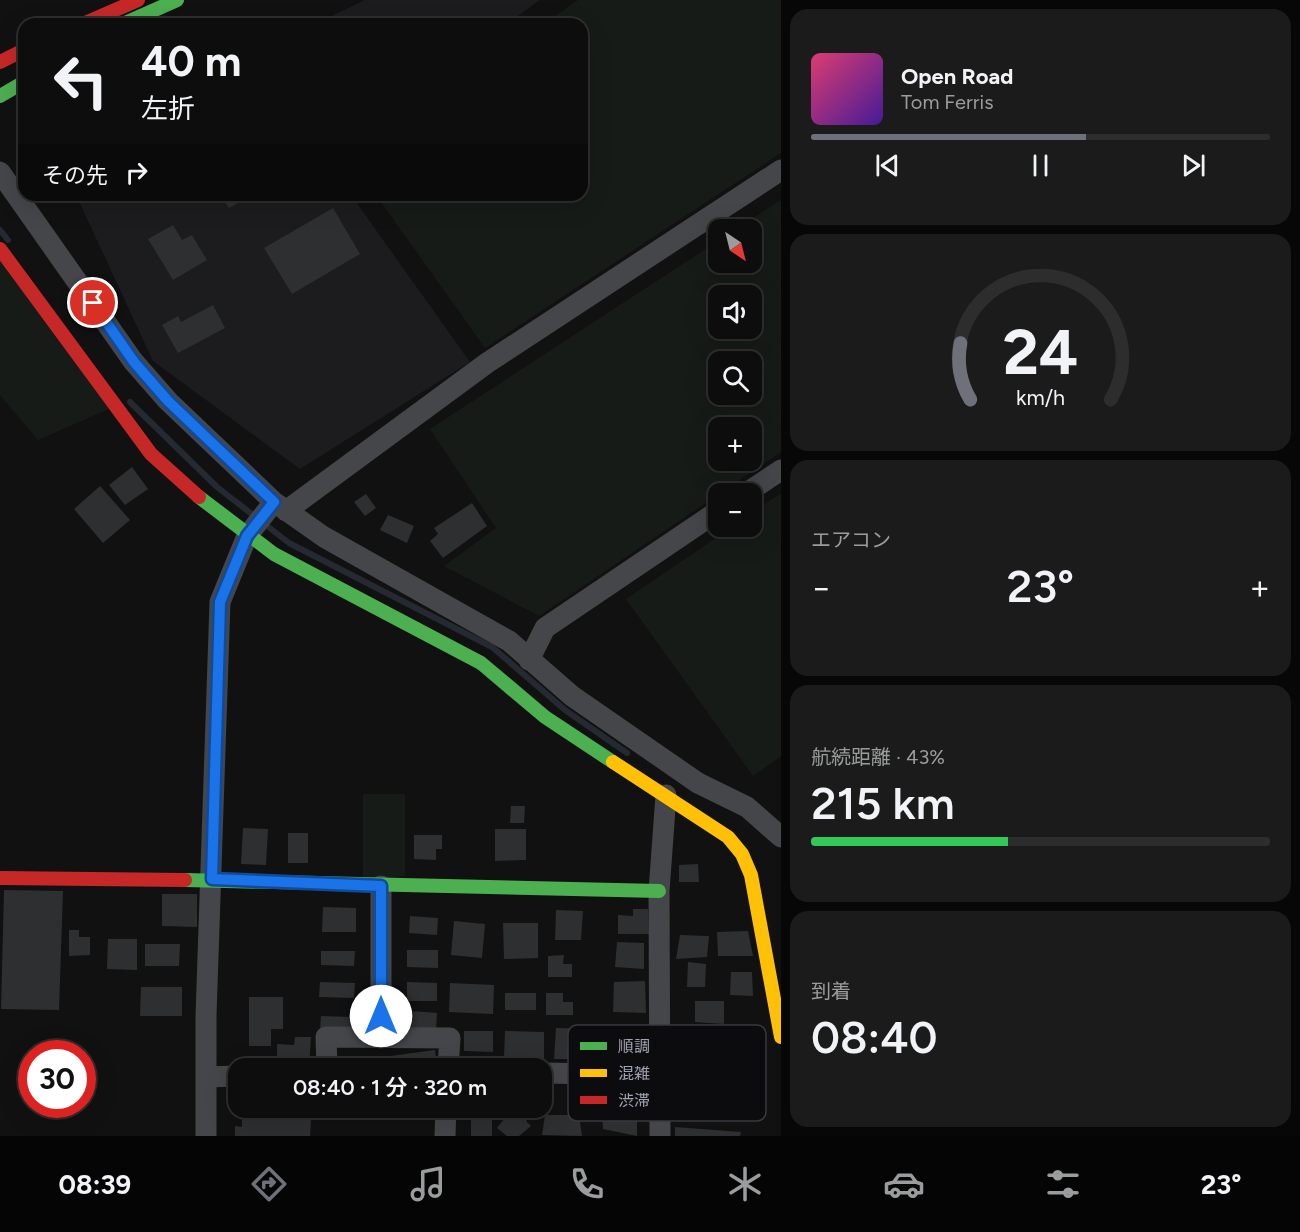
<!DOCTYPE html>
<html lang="ja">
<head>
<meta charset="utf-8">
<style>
  body { margin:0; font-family:Figtree,"Noto Sans JP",sans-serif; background:#1b1b1b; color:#f1f3f6; height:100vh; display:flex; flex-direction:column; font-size:22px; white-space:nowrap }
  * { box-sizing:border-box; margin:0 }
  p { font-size:20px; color:#9a9c9d }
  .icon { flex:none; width:33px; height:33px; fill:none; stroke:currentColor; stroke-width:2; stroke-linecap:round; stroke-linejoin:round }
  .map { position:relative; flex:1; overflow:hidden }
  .sheet { display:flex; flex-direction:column; gap:9px; padding:9px; background:#070707; width:519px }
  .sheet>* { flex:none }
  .hud { position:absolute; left:18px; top:18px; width:570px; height:183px; border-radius:18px; box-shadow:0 6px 24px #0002,0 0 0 2px #2d2d2e; background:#0d0d0d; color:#f1f3f6; overflow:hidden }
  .needle { width:39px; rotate:145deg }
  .controls { position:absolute; left:708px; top:219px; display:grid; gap:12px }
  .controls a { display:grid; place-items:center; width:54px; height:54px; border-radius:12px; background:#0d0d0d; box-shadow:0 6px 24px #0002,0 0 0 2px #2d2d2e; font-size:30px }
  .speed { position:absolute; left:18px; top:1040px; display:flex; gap:12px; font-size:30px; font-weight:700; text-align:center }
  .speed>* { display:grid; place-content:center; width:78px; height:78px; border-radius:50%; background:#0d0d0d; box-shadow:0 6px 24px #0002,0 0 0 2px #2d2d2e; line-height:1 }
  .speed .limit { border:9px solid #d22; background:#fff; color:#111 }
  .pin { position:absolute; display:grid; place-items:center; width:51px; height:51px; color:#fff; margin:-26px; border:3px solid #fff; border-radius:50%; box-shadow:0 2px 6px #0007 }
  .me { position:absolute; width:66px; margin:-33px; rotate:0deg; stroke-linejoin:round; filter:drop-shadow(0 0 4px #0008) }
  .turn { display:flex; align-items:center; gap:21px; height:126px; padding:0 24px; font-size:27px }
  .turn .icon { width:78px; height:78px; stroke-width:2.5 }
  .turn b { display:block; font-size:42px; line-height:51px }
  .then { display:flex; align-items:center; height:57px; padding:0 24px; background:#0003; gap:12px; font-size:22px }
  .big { font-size:45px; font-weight:600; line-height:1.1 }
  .sheet .widget { flex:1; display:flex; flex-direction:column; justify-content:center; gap:9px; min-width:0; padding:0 21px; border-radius:18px; background:#1b1b1b }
  .sheet .dial { align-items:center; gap:0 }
  .dial svg { height:156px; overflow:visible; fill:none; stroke:#2d2d2e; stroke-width:7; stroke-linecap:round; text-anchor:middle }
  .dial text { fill:#f1f3f6; stroke:none }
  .song { display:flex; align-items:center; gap:18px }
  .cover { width:72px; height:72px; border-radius:9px; background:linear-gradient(135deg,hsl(340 70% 55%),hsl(260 70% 35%)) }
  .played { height:6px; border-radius:3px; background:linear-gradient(90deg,#6f717a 60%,#2d2d2e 60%) }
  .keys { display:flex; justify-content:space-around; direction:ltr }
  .heat { display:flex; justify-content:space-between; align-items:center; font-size:33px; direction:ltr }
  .charge { height:9px; border-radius:4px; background:linear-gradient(90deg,#34c759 43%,#2d2d2e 0) }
  .trip { position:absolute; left:228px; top:1058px; width:324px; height:60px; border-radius:18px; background:#0d0d0d; box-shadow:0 6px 24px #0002,0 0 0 2px #2d2d2e; font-weight:600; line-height:60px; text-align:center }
  .tab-bar { display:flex; height:96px; justify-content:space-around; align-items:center; background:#050505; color:#9a9c9d }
  .tab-bar .icon { width:42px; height:42px }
  .tab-bar .on { color:#6f717a }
  .tab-bar b { font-size:27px; color:#f1f3f6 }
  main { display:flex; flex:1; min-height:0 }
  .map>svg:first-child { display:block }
  .built { fill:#1c1b1e }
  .green { fill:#161b18; fill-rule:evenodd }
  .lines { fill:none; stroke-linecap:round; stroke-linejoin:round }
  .stream { stroke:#252a32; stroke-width:6 }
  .building { fill:#2e2f31 }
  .street { stroke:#45464a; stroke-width:21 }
  .fast { stroke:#4caf50; stroke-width:14 }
  .slow { stroke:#ffc107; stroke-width:14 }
  .jam { stroke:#c62828; stroke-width:14 }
  .route-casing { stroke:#114b97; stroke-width:15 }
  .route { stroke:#1a73e8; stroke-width:10 }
  .key { fill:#0c0b0d; stroke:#39393f; stroke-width:1.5 }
  .key-label { font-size:16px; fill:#a1a4b3 }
</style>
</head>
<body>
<main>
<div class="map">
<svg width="781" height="1136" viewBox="0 0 781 1136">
  <rect width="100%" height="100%" fill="#111"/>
  <path class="built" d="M365 0H540L507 24H315Z
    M76 195H351L470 362 300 469 153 361Z"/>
  <path class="green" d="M578 0H781V153L485 348 376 195H582V24H544Z
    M781 200V452L539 616 444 566 496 528 430 429 718 241V262H752V230L736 229ZM718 296H752V328H718ZM718 362H752V394H718ZM718 428H752V460H718Z
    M0 261 109 409 38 440 0 395Z
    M781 493V756L753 776 626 599 732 527 752 526V513Z
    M363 794H405V876L363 881Z"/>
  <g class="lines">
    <path class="stream" d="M0 230 8 240
      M130 402 217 487 289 543 492 647 565 710 627 753"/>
  </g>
  <path class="building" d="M221 195H252L229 208Z
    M333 208 360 254 292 294 264 248Z
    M173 225 182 240 192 235 207 260 173 280 148 239Z
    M213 305 225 328 178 353 162 325 178 316 181 322Z
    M132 467 148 489 125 505 109 485Z
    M100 486 130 520 103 543 74 509Z
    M366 494 376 508 365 516 354 502Z
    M472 503 487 526 443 558 430 541 438 534 434 528Z
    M388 515 414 526 407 543 380 530Z
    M511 806H525L524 823H510Z
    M243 828 268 829 266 865 241 864Z
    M495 829H526V860L495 861Z
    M288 833H308V863H288Z
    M414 835H442V849H436V860L414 859Z
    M698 864 699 882H679V865Z
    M4 890 63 891 59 1010 1 1009Z
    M162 894H197V927L162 926Z
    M323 907 356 908V932H322Z
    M633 909H648L649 934H618V915L633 916Z
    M556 910 583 911 581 940H555Z
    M410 916 438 918 437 935 409 933Z
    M454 921 485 924 482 958 451 955Z
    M503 923H538V958L504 959Z
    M69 930H79V937H90V955L69 956Z
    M748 931 753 956H718L717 932Z
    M680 935 709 936 707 957 676 959Z
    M108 939H137V970L107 969Z
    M617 942 644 943V969L615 967Z
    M145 944H180L179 966H145Z
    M407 950H438V968L407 967Z
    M321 951H355L354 966 321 965Z
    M564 955 563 964H572V977H548V956Z
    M688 962 706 964 705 987H687Z
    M731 972H752L753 996 730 995Z
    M645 981 646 1013 613 1012 614 982Z
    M320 982 355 983 354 998 319 997Z
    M407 982 437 983V1001H407Z
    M450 983 494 985 493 1014 449 1012Z
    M141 987H182V1016H140Z
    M505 993H536V1010H505Z
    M546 993H563V1002H573V1015H546Z
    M249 997H283V1029H271V1046H249Z
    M695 1001H724V1024L695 1022Z
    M412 1011 437 1013 436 1030 411 1029Z
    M321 1016 352 1017V1031L320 1030Z
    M556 1028 598 1029 599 1059H554Z
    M464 1031H493V1052L464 1051Z
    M505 1031 544 1032V1059L504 1058Z
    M295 1037H311L309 1068H295L296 1063 277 1062V1044L294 1045Z
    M435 1050 437 1068H355L354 1061Z
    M242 1107H312L310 1136H235V1126L242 1127Z
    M471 1107 492 1108V1136H471Z
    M521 1107 533 1114 526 1121 531 1126 519 1136H507L497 1128 511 1110 516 1112Z
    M602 1113H637V1136L603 1129Z
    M545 1115H579L582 1136 542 1135Z
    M675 1127 741 1132 740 1136H675Z"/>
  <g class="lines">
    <path class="street" d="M0 172 133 361 168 401 274 502 324 537 509 641 572 696 698 783 747 807 781 837
      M745 494 781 470
      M286 511 487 363 781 170
      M529 660 545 628 718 511
      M381 1038V886
      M327 1068 326 1037 450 1038 448 1068
      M542 1073 660 1075
      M206 1077 238 1076
      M206 1136V1016L220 602 247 536 274 502
      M445 1136 446 1107
      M660 1136 659 891 666 795"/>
    <path class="fast" d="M123 24 177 0
      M0 96 24 82
      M199 497 274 554 481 663 545 717 613 762
      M185 880 659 891"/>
    <path class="slow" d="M613 762 728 837 742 854 751 875 781 1037"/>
    <path class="jam" d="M83 24 138 0
      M0 62 24 50
      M0 249 151 454 199 497
      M0 878 185 880"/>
  </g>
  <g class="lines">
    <defs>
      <path id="route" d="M93 303 134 362 168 401 274 502 247 536 220 602 212 879 381 886V1016"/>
    </defs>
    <use href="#route" class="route-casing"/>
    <use href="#route" class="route"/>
  </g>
  <rect x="568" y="1025" width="198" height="96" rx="9" class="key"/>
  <rect x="580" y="1042" width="27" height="8" fill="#4caf50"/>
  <rect x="580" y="1069" width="27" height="8" fill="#ffc107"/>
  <rect x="580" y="1096" width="27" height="8" fill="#c62828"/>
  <g class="key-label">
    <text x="618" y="1052">順調</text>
    <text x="618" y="1079">混雑</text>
    <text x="618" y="1106">渋滞</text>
  </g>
</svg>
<div class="controls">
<a><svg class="needle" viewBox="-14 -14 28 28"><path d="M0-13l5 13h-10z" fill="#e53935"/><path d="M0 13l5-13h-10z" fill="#9a9c9d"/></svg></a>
<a><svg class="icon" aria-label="sound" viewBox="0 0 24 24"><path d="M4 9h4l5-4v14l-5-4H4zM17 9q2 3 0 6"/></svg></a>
<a><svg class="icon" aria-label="search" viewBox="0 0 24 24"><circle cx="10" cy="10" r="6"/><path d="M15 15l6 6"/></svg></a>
<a>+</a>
<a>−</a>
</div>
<div class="speed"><div class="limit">30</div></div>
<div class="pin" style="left:93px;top:303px;background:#d93025"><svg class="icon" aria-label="arrive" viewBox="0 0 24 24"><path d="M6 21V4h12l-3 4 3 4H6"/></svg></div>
<svg class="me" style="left:381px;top:1016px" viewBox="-20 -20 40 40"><circle r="19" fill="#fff"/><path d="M0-13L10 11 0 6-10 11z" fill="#1a73e8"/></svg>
<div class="trip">08:40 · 1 分 · 320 m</div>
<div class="hud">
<div class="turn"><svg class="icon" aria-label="left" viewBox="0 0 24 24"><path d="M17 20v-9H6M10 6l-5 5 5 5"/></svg><div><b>40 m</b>左折</div></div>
<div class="then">その先<svg class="icon" aria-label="right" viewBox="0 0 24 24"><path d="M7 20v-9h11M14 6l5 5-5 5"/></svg></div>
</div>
</div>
<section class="sheet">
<div class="widget">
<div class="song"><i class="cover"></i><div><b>Open Road</b><p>Tom Ferris</p></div></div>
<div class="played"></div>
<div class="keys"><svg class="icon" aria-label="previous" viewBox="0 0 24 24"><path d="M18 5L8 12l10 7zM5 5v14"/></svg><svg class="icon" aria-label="pause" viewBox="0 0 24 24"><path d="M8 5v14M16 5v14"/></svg><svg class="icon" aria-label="next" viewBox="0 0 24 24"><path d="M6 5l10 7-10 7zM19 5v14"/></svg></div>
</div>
<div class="widget dial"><svg viewBox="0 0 100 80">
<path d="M14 69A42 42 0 1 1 86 69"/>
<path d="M14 69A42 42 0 0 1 9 40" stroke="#6f717a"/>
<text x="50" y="56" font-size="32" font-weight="700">24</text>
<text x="50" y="72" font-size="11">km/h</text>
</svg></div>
<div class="widget"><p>エアコン</p>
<div class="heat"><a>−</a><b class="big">23°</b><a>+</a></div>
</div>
<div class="widget"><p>航続距離 · 43%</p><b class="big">215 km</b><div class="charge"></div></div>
<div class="widget"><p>到着</p><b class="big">08:40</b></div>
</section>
</main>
<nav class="tab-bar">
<b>08:39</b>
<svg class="icon on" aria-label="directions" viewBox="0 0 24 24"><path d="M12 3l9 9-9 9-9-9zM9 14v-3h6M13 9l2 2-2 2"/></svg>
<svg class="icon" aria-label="music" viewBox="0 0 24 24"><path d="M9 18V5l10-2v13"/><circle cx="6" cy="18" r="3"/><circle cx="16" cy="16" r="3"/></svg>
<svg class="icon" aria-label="phone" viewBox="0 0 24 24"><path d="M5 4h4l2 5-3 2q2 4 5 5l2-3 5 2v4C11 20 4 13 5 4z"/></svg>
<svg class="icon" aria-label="climate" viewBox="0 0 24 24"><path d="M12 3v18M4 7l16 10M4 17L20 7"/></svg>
<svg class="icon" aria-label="car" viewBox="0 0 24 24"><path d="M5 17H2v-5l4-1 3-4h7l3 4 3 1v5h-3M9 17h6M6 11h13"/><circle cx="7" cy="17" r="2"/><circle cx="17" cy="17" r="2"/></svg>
<svg class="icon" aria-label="filters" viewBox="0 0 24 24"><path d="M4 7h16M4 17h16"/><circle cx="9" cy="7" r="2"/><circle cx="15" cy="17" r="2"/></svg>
<b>23°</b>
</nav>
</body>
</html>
